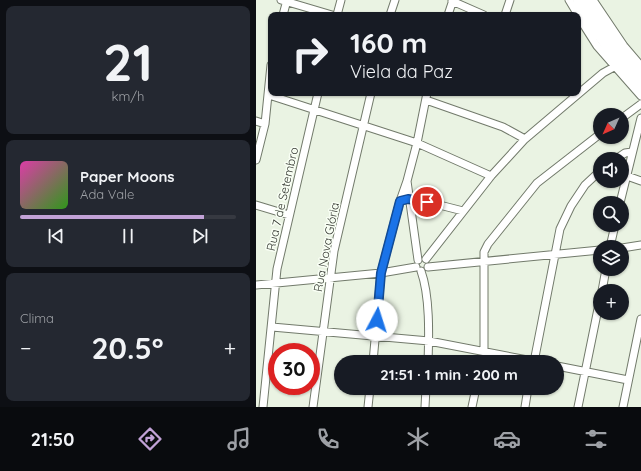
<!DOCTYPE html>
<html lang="pt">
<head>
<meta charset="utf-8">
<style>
  body { margin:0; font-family:Quicksand,sans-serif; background:#242831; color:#f1f3f6; height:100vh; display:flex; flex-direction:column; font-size:15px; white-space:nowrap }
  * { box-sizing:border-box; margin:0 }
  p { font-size:13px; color:#9ea1a6 }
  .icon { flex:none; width:22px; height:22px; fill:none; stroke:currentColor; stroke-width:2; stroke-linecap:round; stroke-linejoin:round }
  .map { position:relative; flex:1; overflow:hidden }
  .sheet { display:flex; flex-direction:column; gap:6px; padding:6px; background:#0d0f14; width:256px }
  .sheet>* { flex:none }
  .guide { position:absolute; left:12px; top:12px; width:313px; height:84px; border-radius:8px; box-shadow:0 1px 3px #0004; background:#171b24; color:#f1f3f6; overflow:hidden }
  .needle { width:26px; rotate:225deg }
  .controls { position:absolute; left:337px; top:108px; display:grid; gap:8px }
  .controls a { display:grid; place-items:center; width:36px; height:36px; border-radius:50%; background:#171b24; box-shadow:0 1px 3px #0004; font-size:20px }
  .speed { position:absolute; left:12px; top:343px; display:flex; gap:8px; font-size:20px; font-weight:700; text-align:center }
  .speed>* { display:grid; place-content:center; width:52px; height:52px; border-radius:50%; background:#171b24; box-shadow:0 1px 3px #0004; line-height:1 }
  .speed .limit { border:6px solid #d22; background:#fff; color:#111 }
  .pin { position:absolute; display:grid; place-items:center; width:34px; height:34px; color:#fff; margin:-17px; border:2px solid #fff; border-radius:50%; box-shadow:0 1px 4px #0007 }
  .me { position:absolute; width:44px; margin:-22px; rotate:5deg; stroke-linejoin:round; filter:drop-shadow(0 0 3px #0008) }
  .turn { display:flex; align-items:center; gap:14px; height:84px; padding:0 16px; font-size:18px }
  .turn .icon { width:52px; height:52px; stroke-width:2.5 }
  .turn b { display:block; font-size:28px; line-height:34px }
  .big { font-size:30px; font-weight:700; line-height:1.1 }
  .sheet .card { flex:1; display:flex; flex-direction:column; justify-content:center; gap:6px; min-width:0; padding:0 14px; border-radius:8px; background:#242831 }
  .sheet .dial { align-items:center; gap:0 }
  .dial b { font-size:52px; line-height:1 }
  .song { display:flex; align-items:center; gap:12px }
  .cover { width:48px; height:48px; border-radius:6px; background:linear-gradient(135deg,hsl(320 70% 55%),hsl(110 70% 35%)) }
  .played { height:4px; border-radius:2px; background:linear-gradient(90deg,#c2a2d7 85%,#363941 85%) }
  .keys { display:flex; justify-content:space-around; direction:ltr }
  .heat { display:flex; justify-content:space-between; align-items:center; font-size:22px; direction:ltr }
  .trip { position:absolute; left:78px; top:355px; width:230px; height:40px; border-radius:20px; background:#171b24; box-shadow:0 1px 3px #0004; font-weight:700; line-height:40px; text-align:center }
  .dock { display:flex; height:64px; justify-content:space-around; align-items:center; background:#090b0e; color:#9ea1a6 }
  .dock .icon { width:28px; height:28px }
  .dock .active { color:#c2a2d7 }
  .dock b { font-size:18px; color:#f1f3f6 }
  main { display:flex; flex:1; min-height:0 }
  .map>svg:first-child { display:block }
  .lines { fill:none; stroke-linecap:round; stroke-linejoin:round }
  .minor-casing { stroke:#727a6b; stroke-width:9 }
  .highway-casing { stroke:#727a6b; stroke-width:12 }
  .minor { stroke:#fff; stroke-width:7 }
  .highway { stroke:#fff; stroke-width:10 }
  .route-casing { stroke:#114b97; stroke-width:10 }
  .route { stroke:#1a73e8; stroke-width:7 }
  .labels { text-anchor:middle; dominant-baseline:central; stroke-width:3; stroke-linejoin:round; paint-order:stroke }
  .street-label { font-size:12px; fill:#343831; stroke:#f9fff5 }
</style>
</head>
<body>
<main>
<section class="sheet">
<div class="card dial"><b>21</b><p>km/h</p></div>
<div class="card">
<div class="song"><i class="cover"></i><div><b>Paper Moons</b><p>Ada Vale</p></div></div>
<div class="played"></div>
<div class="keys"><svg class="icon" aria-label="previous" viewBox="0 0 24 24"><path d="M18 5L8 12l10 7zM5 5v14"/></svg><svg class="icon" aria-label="pause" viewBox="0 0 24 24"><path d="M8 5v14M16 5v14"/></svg><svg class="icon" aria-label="next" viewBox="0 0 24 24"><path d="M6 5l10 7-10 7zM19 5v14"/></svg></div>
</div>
<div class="card"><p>Clima</p>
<div class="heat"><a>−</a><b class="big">20.5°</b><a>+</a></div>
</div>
</section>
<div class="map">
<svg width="385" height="407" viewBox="0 0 385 407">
  <rect width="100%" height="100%" fill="#eaf3e3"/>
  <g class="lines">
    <defs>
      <path id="minor" d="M25 0 76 15
        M313 0 322 15
        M337 0 368 46 385 66
        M196 1 228 15
        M27 15 31 0
        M81 15 85 0
        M134 15 139 0
        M192 15 197 0
        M249 15 254 0
        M322 16 341 46 385 96
        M13 95 161 143 235 176
        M170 100 247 127 269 139
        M366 118 385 104
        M0 121 9 124
        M360 159 369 153 376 152
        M0 160 9 124 15 65
        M371 176 385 181
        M149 200 160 199 207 211
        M364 203 385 118
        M0 205 33 215
        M354 247 359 225
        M366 248 385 245
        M170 259 235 176 269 139 347 73 358 67
        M162 260 151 181 161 143 171 93
        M172 267 344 250
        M165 271C174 296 173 335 172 362
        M0 285 125 273 160 267
        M346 291 350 269
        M16 327 173 341 282 362
        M117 362 125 273 144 201 151 181
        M226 362 228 351V252L232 244 281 183 344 134
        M278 362 304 229 315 206 329 185 344 171
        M301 366 372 380
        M7 407 21 269 62 93
        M57 407 78 251 115 93
        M112 407 114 388
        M169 407 170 388
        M216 407 220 388
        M269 407 272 388
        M322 407 344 299
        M367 407 385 319"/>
      <path id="highway" d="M322 0C339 32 360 61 385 87
        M330 0 352 35 385 76"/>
    </defs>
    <use href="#minor" class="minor-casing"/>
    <use href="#highway" class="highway-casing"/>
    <use href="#minor" class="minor"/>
    <use href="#highway" class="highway"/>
  </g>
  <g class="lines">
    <defs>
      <path id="route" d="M121 320 125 273 144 201 152 199 171 202"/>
    </defs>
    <use href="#route" class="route-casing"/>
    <use href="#route" class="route"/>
  </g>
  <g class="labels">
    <g class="street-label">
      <text transform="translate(26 199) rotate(-77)">Rua 7 de Setembro</text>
      <text transform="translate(70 247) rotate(-79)">Rua Nova Glória</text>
    </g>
  </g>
</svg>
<div class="controls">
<a><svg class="needle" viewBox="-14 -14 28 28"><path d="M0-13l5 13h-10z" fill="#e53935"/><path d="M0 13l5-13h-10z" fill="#9ea1a6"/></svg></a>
<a><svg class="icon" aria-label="sound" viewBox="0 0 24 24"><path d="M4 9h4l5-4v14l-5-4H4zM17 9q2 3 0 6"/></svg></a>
<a><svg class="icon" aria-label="search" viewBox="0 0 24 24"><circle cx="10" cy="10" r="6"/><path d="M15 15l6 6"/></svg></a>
<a><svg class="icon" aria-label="layers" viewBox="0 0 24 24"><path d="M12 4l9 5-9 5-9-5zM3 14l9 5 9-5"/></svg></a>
<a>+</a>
</div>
<div class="speed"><div class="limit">30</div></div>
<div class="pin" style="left:171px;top:202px;background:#d93025"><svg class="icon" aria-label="arrive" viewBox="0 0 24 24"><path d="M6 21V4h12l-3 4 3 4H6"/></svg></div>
<svg class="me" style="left:121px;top:320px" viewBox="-20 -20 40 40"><circle r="19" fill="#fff"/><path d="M0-13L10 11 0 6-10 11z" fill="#1a73e8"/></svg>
<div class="trip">21:51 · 1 min · 200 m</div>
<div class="guide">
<div class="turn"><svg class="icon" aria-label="right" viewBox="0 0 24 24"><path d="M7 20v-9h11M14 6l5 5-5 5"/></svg><div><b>160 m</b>Viela da Paz</div></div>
</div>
</div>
</main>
<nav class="dock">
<b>21:50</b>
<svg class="icon active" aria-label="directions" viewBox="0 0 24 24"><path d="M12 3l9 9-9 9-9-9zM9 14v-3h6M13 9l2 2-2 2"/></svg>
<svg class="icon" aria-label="music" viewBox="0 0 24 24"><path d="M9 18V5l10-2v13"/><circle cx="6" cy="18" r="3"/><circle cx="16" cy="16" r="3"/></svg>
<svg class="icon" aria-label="phone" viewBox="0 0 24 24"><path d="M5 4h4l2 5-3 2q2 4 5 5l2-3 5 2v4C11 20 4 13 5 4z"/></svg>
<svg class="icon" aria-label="climate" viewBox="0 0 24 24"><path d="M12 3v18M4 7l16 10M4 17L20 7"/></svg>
<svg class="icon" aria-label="car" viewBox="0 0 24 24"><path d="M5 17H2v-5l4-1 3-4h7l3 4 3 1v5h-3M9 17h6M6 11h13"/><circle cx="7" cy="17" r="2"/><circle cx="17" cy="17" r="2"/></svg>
<svg class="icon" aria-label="filters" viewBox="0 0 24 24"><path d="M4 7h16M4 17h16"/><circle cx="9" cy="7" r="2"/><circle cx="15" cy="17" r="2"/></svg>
</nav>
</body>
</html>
